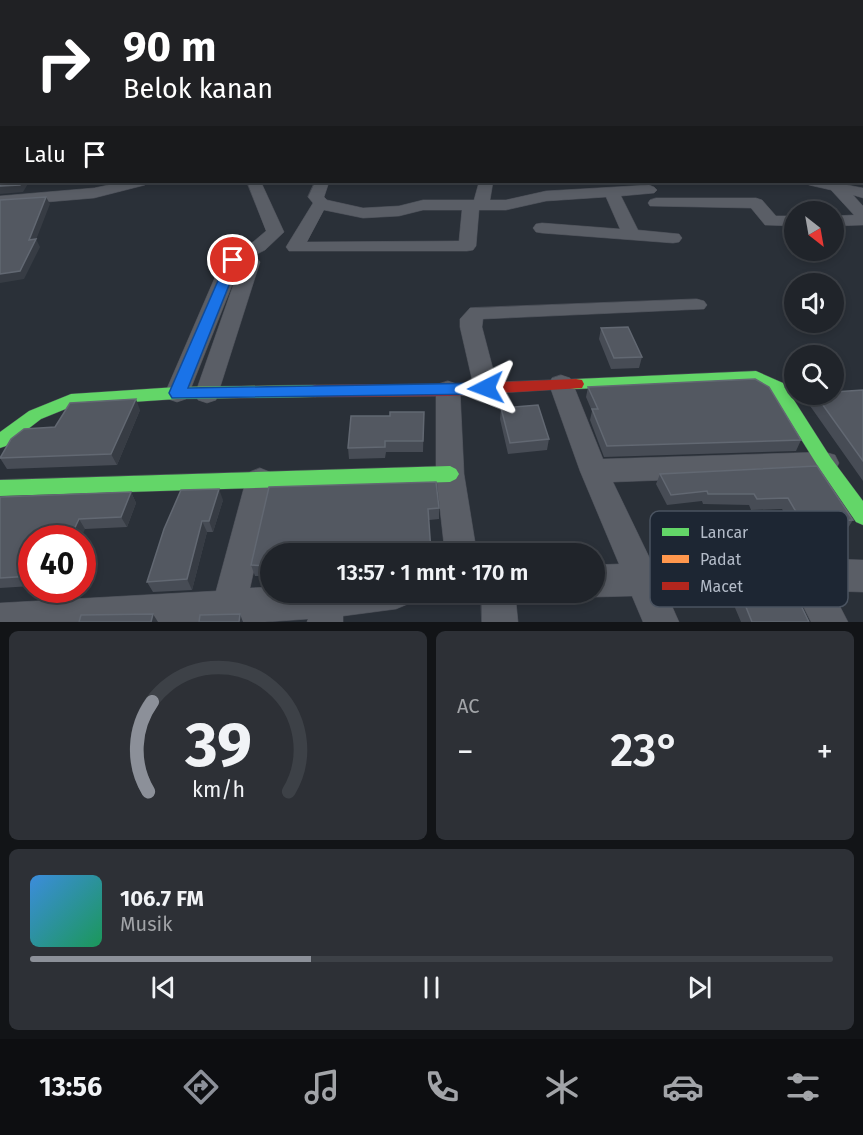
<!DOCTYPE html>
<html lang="id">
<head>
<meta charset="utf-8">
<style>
  body { margin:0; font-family:"Fira Sans",sans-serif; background:#2d3036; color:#f1f3f6; height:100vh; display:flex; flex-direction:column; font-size:22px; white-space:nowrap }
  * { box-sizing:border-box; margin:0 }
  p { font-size:20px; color:#a2a4a8 }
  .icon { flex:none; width:33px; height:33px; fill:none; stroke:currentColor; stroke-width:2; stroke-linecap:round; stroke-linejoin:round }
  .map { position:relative; height:622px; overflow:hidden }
  .sheet { display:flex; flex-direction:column; gap:9px; padding:9px; background:#121417; flex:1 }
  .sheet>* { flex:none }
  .guide { position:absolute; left:0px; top:0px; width:864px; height:183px; box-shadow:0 3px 9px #0003,0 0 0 2px #3d4147; background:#202124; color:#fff; overflow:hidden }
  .needle { width:39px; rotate:149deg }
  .buttons { position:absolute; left:784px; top:201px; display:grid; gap:12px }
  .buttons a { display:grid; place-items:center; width:60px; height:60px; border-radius:50%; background:#20242a; box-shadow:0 3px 9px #0003,0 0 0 2px #3d4147; font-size:30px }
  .speed { position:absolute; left:18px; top:525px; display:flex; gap:12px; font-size:30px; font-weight:700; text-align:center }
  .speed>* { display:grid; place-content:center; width:78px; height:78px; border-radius:50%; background:#20242a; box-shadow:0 3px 9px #0003,0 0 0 2px #3d4147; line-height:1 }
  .speed .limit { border:9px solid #d22; background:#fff; color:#111 }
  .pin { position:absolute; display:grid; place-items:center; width:51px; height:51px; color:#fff; margin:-26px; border:3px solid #fff; border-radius:50%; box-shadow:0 2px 6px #0007 }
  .me { position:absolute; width:66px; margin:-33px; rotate:267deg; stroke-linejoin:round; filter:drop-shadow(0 0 4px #0008) }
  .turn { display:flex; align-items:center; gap:21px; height:126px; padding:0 24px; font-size:27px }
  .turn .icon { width:78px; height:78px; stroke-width:2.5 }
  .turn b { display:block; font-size:42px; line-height:51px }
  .then { display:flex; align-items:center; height:57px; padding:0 24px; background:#0003; gap:12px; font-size:22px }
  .big { font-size:45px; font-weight:600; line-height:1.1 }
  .sheet .card { flex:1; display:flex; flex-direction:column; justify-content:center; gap:9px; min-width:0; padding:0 21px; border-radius:9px; background:#2d3036 }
  .sheet .dial { align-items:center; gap:0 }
  .dial svg { height:156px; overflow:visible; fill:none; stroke:#3d4147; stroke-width:7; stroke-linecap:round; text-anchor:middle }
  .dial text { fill:#f1f3f6; stroke:none }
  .song { display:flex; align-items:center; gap:18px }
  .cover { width:72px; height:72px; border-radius:9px; background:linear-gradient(135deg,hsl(210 70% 55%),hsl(150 70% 35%)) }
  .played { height:6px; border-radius:3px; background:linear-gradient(90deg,#8c9099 35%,#3d4147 35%) }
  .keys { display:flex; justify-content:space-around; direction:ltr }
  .heat { display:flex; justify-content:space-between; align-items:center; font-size:33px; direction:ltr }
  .sheet .tiles { flex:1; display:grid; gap:9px; grid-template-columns:1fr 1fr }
  .card:last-child { grid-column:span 2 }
  .trip { position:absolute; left:260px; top:543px; width:345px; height:60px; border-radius:30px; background:#20242a; box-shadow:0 3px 9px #0003,0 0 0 2px #3d4147; font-weight:600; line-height:60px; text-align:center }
  .tabs { display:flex; height:96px; justify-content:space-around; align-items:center; background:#0d0e11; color:#a2a4a8 }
  .tabs .icon { width:42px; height:42px }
  .tabs .current { color:#8c9099 }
  .tabs b { font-size:27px; color:#f1f3f6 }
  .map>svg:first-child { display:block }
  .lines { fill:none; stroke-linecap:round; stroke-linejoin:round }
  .lane-casing { stroke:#484c55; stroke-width:2 }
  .street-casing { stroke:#484c55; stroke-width:1 }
  .fast-casing { stroke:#484c55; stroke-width:1 }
  .slow-casing { stroke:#484c55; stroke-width:1 }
  .jam-casing { stroke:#484c55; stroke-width:1 }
  .lane { fill:#5a5e66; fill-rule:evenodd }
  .street { fill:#5a5e66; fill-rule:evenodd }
  .fast { fill:#63d668; fill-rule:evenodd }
  .slow { fill:#ff974d; fill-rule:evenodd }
  .jam { fill:#b3261e; fill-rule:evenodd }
  .wall { fill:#474c55 }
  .shaded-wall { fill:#373c44 }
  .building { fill:#535861; stroke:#626872; stroke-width:1.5 }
  .route { fill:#1a73e8; stroke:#114b97; stroke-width:1.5 }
  .key { fill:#1d2633; stroke:#4a5360; stroke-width:1.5 }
  .key-label { font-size:16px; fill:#b4bcc9 }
</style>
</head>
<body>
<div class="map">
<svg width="863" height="622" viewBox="0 0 863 622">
  <rect width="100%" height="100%" fill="#2a3038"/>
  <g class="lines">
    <defs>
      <path id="lane" d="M862 89H863V93H862Z"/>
      <path id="street" d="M862 65H863V71H862Z
        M862 82H863V89H862Z
        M862 150H863V158H862Z
        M123 182H147L145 185 94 198 0 206V196L94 188Z
        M247 182H261L284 232 265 250 255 255 260 262 216 400 207 403 198 400 195 394 241 263 189 393 186 399 177 402 168 399 165 393 222 261 224 257 253 242 266 231Z
        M315 182H329L324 197 327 200 363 208 399 206 423 200H474L479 182H493L490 200H506L546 191 649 185 654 187 657 190 654 193 621 196 638 230 679 234 682 238 679 242 673 243 542 233 536 232 533 228 536 224 542 223 620 229 606 197 546 201 506 210H479L476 246 473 250 467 251H289L286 247 313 203 308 197ZM324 210 363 218 399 216 423 210H462L459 241 307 242Z
        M807 182H832L863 188V198L853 195 863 206V225L834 226V216L854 215 831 190 809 185Z
        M656 198H756L762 200 776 216H795V226L765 225 751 208 650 206 648 203 650 200Z
        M697 299 704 301 707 305 704 309 483 319 482 327 498 388 495 394 486 397 477 394 474 388 460 327V319L470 308Z
        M561 375 570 378 573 384 603 459 825 452 835 455 839 463 835 471 825 474 613 482 652 563 804 558 863 560V592L832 591 848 622H811L795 590 667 595 679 622H643L632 596 594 597 582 592H594V565L619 564 580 471 549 384 552 378Z
        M448 381 457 384 460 390 464 474 477 554H445L436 474V390L439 384Z
        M260 468 270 472 274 480 250 588 270 587V592H413L408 604 396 609 343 616V622H307L308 619 265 622H0V603L216 591 246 480 250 472Z
        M481 592H515L518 622H482Z"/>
      <path id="fast" d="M0 102H2V106H0Z
        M756 371 783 383 831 458 863 501V525L856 522 819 468 771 391 754 381 576 389 570 388 568 384 570 380 576 379Z
        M315 385 321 387 323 391 321 395 315 397 177 399 73 406 41 419 6 446 0 448V432L29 411 71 394 177 387Z
        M450 466 456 469 459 474 456 479 450 482 0 496V480Z"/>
      <path id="slow" d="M0 137H2V143H0Z"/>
      <path id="jam" d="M576 379 582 380 584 384 582 388 448 396 315 397 309 395 307 391 309 387 315 385 448 384Z"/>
    </defs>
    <use href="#lane" class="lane-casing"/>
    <use href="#street" class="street-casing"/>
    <use href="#fast" class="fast-casing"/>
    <use href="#slow" class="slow-casing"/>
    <use href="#jam" class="jam-casing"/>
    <use href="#lane" class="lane"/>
    <use href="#street" class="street"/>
    <use href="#fast" class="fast"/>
    <use href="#slow" class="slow"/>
    <use href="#jam" class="jam"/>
  </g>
  <path class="wall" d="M862 164 863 183 846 182H862Z
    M601 328 642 357 639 368 611 369 599 339Z
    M588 387 801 440 796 451 604 457 590 420 592 411 586 397Z
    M863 390V481L808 403 813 394H834Z
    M501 408 549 439 547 450 508 454 500 419Z
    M140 410 117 465 7 469 0 458V457L55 427Z
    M424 412 423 452H386L385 458 349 459 348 448Z
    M817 466 853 520 846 531 795 532 782 509 751 510 749 505 703 504 702 501 667 505 656 484 660 474Z
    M269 487 439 508V519L429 520 431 554H270V576H255L251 565Z
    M131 492 136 503 127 527 85 529 32 538V586L0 588V497Z
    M223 500 213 532H207L192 590 153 592 147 582Z
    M740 592 809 622H741L733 603Z"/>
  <path class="shaded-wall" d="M22 182H29L23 192 0 194V186Z
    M46 197 50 204 36 240V239L40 247 24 279 0 283V274L29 240Z
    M136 399 140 410 117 465 111 454Z
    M219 489 223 500 213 532 209 521Z
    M131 492 136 503 127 527 121 517Z
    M79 519 85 529 81 538H70Z
    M202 521 207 532 192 590 187 579Z
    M153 614 158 622H151Z
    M240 614 243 622H239Z"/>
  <path class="building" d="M0 64H2V92H0Z
    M0 163H2V182H22L20 185 0 186Z
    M46 197 29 240 36 239 20 271 0 274V200Z
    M628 327 642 357 614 358 601 328Z
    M755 379 769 387 801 440 607 446 592 409H598L588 387Z
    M863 390V461L815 394H834V392Z
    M136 399 111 454 0 458 11 439 24 429 55 427 70 403Z
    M538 405 549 439 510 443 501 408Z
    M390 412H424L423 441H385V447L348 448 351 416H390Z
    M817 466 853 520 802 522 788 498 757 499 754 494H708L707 491 671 495 660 474Z
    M436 482 439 508 428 509 431 552 386 554V545L337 549V554H270V566L251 565 269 487Z
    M219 489 209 521H202L187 579 147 582 164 529 181 490Z
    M131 492 121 517 79 519 70 538H32V576L0 578V497Z
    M740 592 795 593 809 622H752Z
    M153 614 151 622H79L81 615Z
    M240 614 239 622H199L200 615Z"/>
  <linearGradient id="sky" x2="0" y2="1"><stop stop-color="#171a1f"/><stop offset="0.42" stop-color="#444e5e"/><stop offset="1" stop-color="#444e5e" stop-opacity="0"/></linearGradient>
  <rect width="863" height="151" fill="url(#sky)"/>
  <path class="route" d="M233 257 239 260 188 388 486 383 491 384 494 388 491 392 486 394 172 398 169 393 227 260Z"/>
  <rect x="650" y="511" width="198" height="96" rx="9" class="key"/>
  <rect x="662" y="528" width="27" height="8" fill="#63d668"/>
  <rect x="662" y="555" width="27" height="8" fill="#ff974d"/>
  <rect x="662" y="582" width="27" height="8" fill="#b3261e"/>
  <g class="key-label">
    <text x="700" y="538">Lancar</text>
    <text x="700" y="565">Padat</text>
    <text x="700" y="592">Macet</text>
  </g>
</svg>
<div class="buttons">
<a><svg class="needle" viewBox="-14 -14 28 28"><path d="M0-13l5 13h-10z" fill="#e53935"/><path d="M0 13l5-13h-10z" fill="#a2a4a8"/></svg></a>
<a><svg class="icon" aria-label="sound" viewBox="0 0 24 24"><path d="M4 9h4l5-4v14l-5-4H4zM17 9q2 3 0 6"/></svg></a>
<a><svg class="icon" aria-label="search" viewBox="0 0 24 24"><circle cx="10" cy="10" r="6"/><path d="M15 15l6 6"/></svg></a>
</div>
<div class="speed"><div class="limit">40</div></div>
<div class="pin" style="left:233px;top:260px;background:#d93025"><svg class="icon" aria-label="arrive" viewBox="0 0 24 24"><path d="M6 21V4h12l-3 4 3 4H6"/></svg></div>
<svg class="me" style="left:486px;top:388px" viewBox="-20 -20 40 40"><path d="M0-17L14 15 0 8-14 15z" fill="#1a73e8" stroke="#fff" stroke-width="4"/></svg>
<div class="trip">13:57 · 1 mnt · 170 m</div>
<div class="guide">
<div class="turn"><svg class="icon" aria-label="right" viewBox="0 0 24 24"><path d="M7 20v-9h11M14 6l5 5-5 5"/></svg><div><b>90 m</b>Belok kanan</div></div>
<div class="then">Lalu<svg class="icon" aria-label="arrive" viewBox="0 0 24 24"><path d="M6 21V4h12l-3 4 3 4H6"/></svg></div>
</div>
</div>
<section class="sheet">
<div class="tiles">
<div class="card dial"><svg viewBox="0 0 100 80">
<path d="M14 69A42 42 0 1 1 86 69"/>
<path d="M14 69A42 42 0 0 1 16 23" stroke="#8c9099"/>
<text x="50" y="56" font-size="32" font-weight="700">39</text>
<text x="50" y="72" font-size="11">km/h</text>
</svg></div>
<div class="card"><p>AC</p>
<div class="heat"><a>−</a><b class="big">23°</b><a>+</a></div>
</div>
<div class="card">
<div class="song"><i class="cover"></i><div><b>106.7 FM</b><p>Musik</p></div></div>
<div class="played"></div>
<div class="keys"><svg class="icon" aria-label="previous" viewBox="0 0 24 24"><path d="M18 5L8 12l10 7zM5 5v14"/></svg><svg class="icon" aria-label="pause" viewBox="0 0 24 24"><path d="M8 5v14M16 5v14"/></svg><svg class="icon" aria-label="next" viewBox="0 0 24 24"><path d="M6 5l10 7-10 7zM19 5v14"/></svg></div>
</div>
</div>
</section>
<nav class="tabs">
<b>13:56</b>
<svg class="icon current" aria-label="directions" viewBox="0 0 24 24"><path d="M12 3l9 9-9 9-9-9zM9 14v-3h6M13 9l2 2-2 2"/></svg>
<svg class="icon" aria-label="music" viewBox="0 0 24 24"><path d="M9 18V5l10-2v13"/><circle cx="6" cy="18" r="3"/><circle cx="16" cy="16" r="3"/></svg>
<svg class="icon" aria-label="phone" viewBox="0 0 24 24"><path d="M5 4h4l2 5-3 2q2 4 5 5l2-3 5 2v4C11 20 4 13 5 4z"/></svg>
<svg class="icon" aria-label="climate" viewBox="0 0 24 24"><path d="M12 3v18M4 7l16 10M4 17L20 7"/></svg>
<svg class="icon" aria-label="car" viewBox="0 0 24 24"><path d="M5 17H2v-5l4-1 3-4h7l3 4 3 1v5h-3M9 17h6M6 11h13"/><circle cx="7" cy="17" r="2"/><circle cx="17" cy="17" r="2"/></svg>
<svg class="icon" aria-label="filters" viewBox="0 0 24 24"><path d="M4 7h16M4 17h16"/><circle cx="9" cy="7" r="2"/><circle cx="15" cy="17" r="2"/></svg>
</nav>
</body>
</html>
